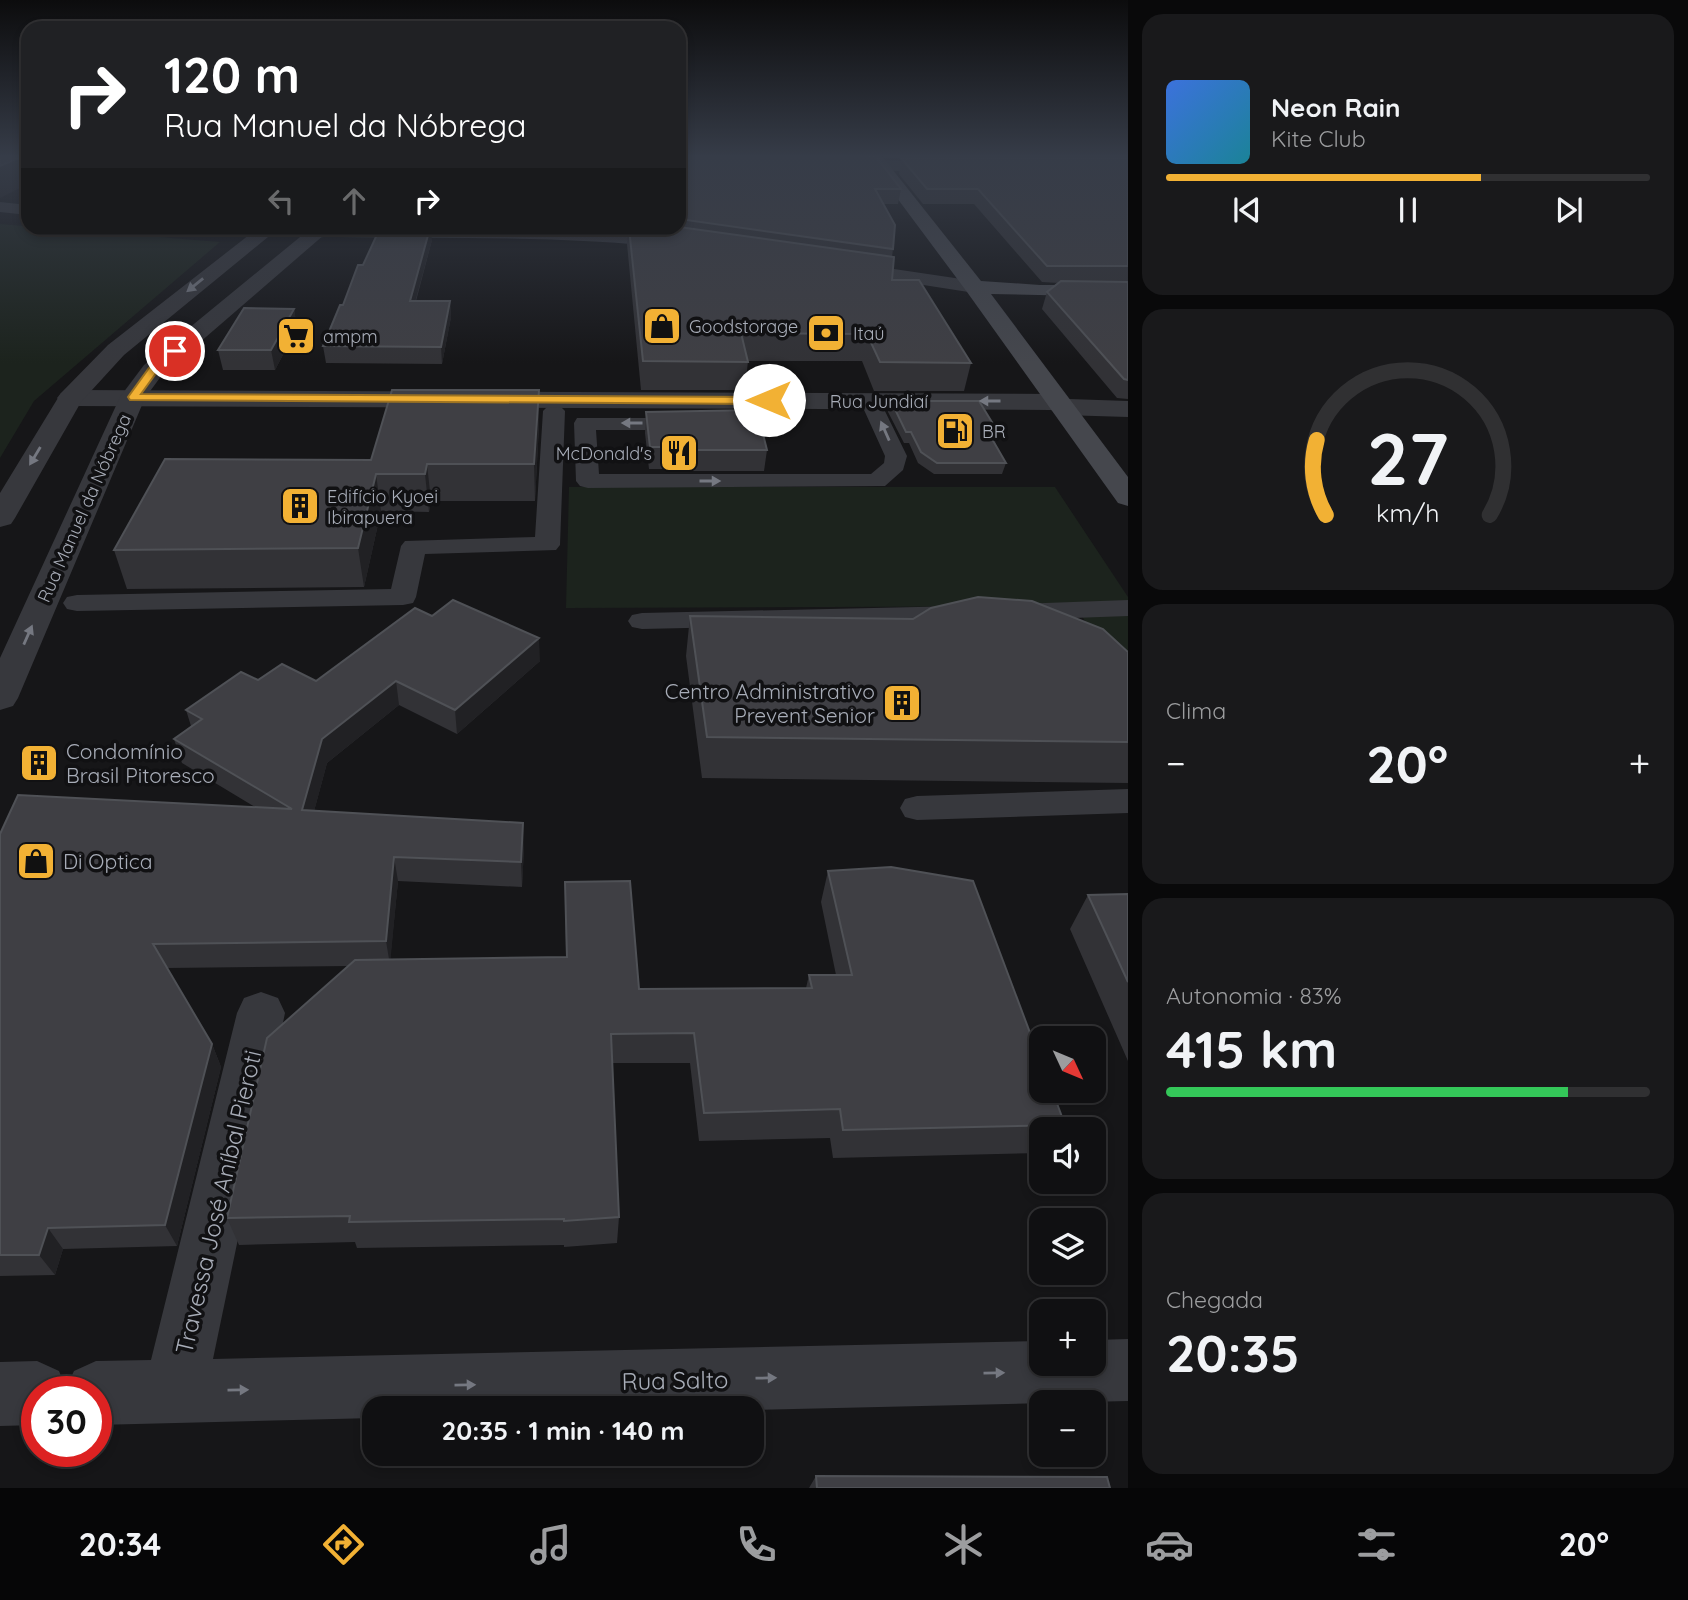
<!DOCTYPE html>
<html lang="pt">
<head>
<meta charset="utf-8">
<style>
  body { margin:0; font-family:Quicksand,sans-serif; background:#19191b; color:#f1f3f6; height:100vh; display:flex; flex-direction:column; font-size:26px; white-space:nowrap }
  * { box-sizing:border-box; margin:0 }
  p { font-size:23px; color:#9c9d9f }
  .icon { flex:none; width:38px; height:38px; fill:none; stroke:currentColor; stroke-width:2; stroke-linecap:round; stroke-linejoin:round }
  .map { position:relative; flex:1; overflow:hidden }
  .sheet { display:flex; flex-direction:column; gap:14px; padding:14px; background:#09090a; width:560px }
  .sheet>* { flex:none }
  .guide { position:absolute; left:21px; top:21px; width:665px; height:214px; border-radius:21px; box-shadow:0 4px 10px #0003,0 0 0 2px #303032; background:#202124; color:#fff; overflow:hidden }
  .needle { width:46px; rotate:134deg }
  .fabs { position:absolute; left:1029px; top:1026px; display:grid; gap:14px }
  .fabs a { display:grid; place-items:center; width:77px; height:77px; border-radius:14px; background:#101012; box-shadow:0 4px 10px #0003,0 0 0 2px #303032; font-size:35px }
  .speed { position:absolute; left:21px; top:1376px; display:flex; gap:14px; font-size:35px; font-weight:700; text-align:center }
  .speed>* { display:grid; place-content:center; width:91px; height:91px; border-radius:50%; background:#101012; box-shadow:0 4px 10px #0003,0 0 0 2px #303032; line-height:1 }
  .speed .limit { border:10px solid #d22; background:#fff; color:#111 }
  .pin { position:absolute; display:grid; place-items:center; width:60px; height:60px; color:#fff; margin:-30px; border:4px solid #fff; border-radius:50%; box-shadow:0 2px 7px #0007 }
  .me { position:absolute; width:77px; margin:-38px; rotate:270deg; stroke-linejoin:round; filter:drop-shadow(0 0 5px #0008) }
  .turn { display:flex; align-items:center; gap:24px; height:147px; padding:0 28px; font-size:32px }
  .turn .icon { width:91px; height:91px; stroke-width:2.5 }
  .turn b { display:block; font-size:49px; line-height:60px }
  .lanes { display:flex; align-items:center; height:66px; padding:0 28px; background:#0003; justify-content:center; gap:35px; direction:ltr }
  .lanes .off { opacity:.35 }
  .big { font-size:52px; font-weight:700; line-height:1.1 }
  .sheet .widget { flex:1; display:flex; flex-direction:column; justify-content:center; gap:10px; min-width:0; padding:0 24px; border-radius:21px; background:#19191b }
  .sheet .dial { align-items:center; gap:0 }
  .dial svg { height:182px; overflow:visible; fill:none; stroke:#303032; stroke-width:7; stroke-linecap:round; text-anchor:middle }
  .dial text { fill:#f1f3f6; stroke:none }
  .song { display:flex; align-items:center; gap:21px }
  .cover { width:84px; height:84px; border-radius:10px; background:linear-gradient(135deg,hsl(220 70% 55%),hsl(190 70% 35%)) }
  .played { height:7px; border-radius:4px; background:linear-gradient(90deg,#f2b134 65%,#303032 65%) }
  .keys { display:flex; justify-content:space-around; direction:ltr }
  .heat { display:flex; justify-content:space-between; align-items:center; font-size:38px; direction:ltr }
  .charge { height:10px; border-radius:5px; background:linear-gradient(90deg,#34c759 83%,#303032 0) }
  .trip { position:absolute; left:362px; top:1396px; width:402px; height:70px; border-radius:21px; background:#101012; box-shadow:0 4px 10px #0003,0 0 0 2px #303032; font-weight:700; line-height:70px; text-align:center }
  .menu { display:flex; height:112px; justify-content:space-around; align-items:center; background:#060607; color:#9c9d9f }
  .menu .icon { width:49px; height:49px }
  .menu .on { color:#f2b134 }
  .menu b { font-size:32px; color:#f1f3f6 }
  main { display:flex; flex:1; min-height:0 }
  .map>svg:first-child { display:block }
  .green { fill:#1c231d }
  .lines { fill:none; stroke-linecap:round; stroke-linejoin:round }
  .service { fill:#37383d; fill-rule:evenodd }
  .minor { fill:#37383d; fill-rule:evenodd }
  .tertiary { fill:#37383d; fill-rule:evenodd }
  .secondary { fill:#45474d; fill-rule:evenodd }
  .wall { fill:#323236 }
  .shaded-wall { fill:#212124 }
  .building { fill:#3f3f44; stroke:#4f5156; stroke-width:2 }
  .oneway { fill:#757881 }
  .route { fill:#f2b134; stroke:#9d7322; stroke-width:2 }
  .labels { text-anchor:middle; dominant-baseline:central; stroke-width:7; stroke-linejoin:round; paint-order:stroke }
  .far-poi-label { font-size:18px; fill:#a8adb8; stroke:#111113; text-anchor:start }
  .far-street-label { font-size:18px; fill:#a8adb8; stroke:#111113 }
  .poi-label { font-size:21px; fill:#a8adb8; stroke:#111113; text-anchor:start }
  .near-street-label { font-size:24px; fill:#a8adb8; stroke:#111113 }
</style>
</head>
<body>
<main>
<div class="map">
<svg width="1128" height="1488" viewBox="0 0 1128 1488">
  <rect width="100%" height="100%" fill="#161618"/>
  <path class="green" d="M0 224 220 242 34 401 0 458Z
    M569 487H1055L1128 597V693L1076 606 566 608Z"/>
  <g class="lines">
    <path class="service" d="M870 395 877 397 880 401 907 456 903 470 885 486 588 488 580 486 576 481 574 423 577 418H748L773 412 781 413 784 418 781 423 748 430H596L599 474H871L884 463 885 456 860 401 863 397Z
      M554 405 561 407 565 411 560 545 556 550 425 554 416 597 413 603 403 605 77 611 67 609 63 603 67 597 77 595 391 589 401 546 405 541 535 537 543 411 547 407Z
      M1128 600V616L1018 620 1008 618 1004 612 1008 606 1018 604Z
      M962 606 972 608 976 614 972 620 962 622 642 629 632 627 628 621 632 615 642 613Z
      M1128 789V813L917 820 905 817 900 808 905 799 917 796Z"/>
    <path class="minor" d="M835 156 900 161H953L961 166C951 177 848 169 829 164L827 161Z
      M0 202 28 205V215L0 212Z
      M250 228H576L680 237 690 243 680 249C566 235 453 239 339 237 322 237 259 239 250 228Z
      M840 261 975 281 983 282 986 287 983 292 975 293 833 271 830 267 833 263Z
      M70 390 1058 394 1069 399 1128 401V417L1062 415 1051 410 70 406 61 403 57 398 61 393Z
      M261 992 278 998 285 1013 213 1359 1041 1341V1363H1094V1340L1128 1339V1401L752 1410 374 1409V1418L96 1425V1391H37V1425L0 1426V1362L37 1361 59 1371 66 1388 74 1371 96 1361 151 1360 237 1013 244 998Z"/>
    <path class="tertiary" d="M258 228H279L124 355 81 402 15 518 11 524 0 527V493L61 393 108 345Z
      M311 228H332L162 375 145 398 18 698 13 706 0 710V658L120 397 144 365Z"/>
    <path class="secondary" d="M865 155H881L981 281 1040 285H1128V297L991 294 1128 477V506L1118 503 967 292Z"/>
  </g>
  <path class="wall" d="M679 155 901 189 898 204H883L893 249 892 257V280L971 363 964 391H874L862 361H748L745 390H641L627 244 628 228H679Z
    M884 155H1128V157L900 158 886 157Z
    M1128 158V399L1117 398 1042 309 1047 292 1059 283 1042 282 974 204H923L899 174 902 159Z
    M432 240 416 301H450L451 317 442 364 326 363 323 346 363 265Z
    M294 309 297 328 275 370H223L218 350Z
    M891 401 998 432 995 443 1006 463 1002 474H934L918 463 909 443H904L888 412Z
    M646 412 767 450 764 471H685V469H649L645 433Z
    M539 425 535 501H431L429 512 381 511 364 587 127 589 114 550 371 460Z
    M432 616 540 661 457 734 399 705 327 763 314 811 524 847 522 887 398 881 390 960 566 957 565 882 639 989 806 988 809 975H836L821 902 828 871 1065 1125 1063 1129H1041V1153L833 1158 830 1138 699 1141 690 1063H612L619 1217 617 1243 564 1247V1245L357 1248 355 1242 239 1245 227 1218 349 966 167 968 212 1044 221 1067 177 1246 63 1249 55 1275 0 1276V834L255 807 182 763 174 739 191 726 186 710 258 680 316 681Z
    M690 616 1128 742V783L702 778 686 656Z
    M1128 894V1061L1070 929 1088 895Z
    M816 1476 1110 1488H809Z"/>
  <path class="shaded-wall" d="M25 155H28V184L0 198V166Z
    M430 228 432 240 411 317 410 301Z
    M450 301 451 317 442 364 441 347Z
    M294 309 297 328 275 370 271 350Z
    M539 390V425L535 501 534 464Z
    M427 464 431 501 429 512 425 474Z
    M376 474 381 511 364 587 358 548Z
    M539 638 540 661 457 734 455 710Z
    M396 681 399 705 327 763 308 834 302 810 322 739Z
    M523 823 524 847 522 887 521 862Z
    M394 857 398 881 390 965 386 941Z
    M212 1044 221 1067 177 1246 165 1225Z
    M48 1228 63 1249 55 1275 39 1255Z"/>
  <path class="building" d="M0 155H25L0 166Z
    M679 155H858L876 157 901 189H875L895 225 893 249 679 219Z
    M1128 158V266H1047L978 189H927L902 159Z
    M679 227 894 257 892 280H919L971 363 880 362 867 334 741 333 748 362 643 361 629 228Z
    M380 228H430L410 301H450L441 347 323 346 340 305H343L358 265H363Z
    M1061 281 1128 282V380L1124 379 1047 292Z
    M244 308 294 309 271 350H218Z
    M392 390H539L534 464H427L425 474H376L358 548 114 550 165 459 371 460Z
    M891 401H979L998 432H988L1006 463H937L921 452 911 432H906Z
    M757 410 767 450H687V447H650L646 412Z
    M978 597 1032 601 1103 629 1128 652V742L707 737 690 616 913 619 931 608Z
    M453 600 539 638 455 710 396 681 322 739 302 810 523 823 521 862 394 857 386 941 153 944 212 1044 165 1225 48 1228 39 1255H0V834L18 795 292 809 174 739 202 719 186 710 241 672 258 680 282 664 316 681 415 608 432 616Z
    M891 867 973 881 1041 1062V1090H1052L1065 1125 843 1130 840 1109 704 1113 694 1033 611 1034 619 1217 564 1221V1219L349 1222 350 1216 227 1218 267 1038 355 960 567 957 565 882 630 881 639 989 812 988 809 975H852L828 871Z
    M1128 894V982L1088 895Z
    M816 1476 1107 1477 1110 1488H817Z"/>
  <defs><path id="oneway-solid" d="M-6-.8H1V-3.2L6.5 0L1 3.2V.8H-6Z" transform="scale(1.75)"/></defs>
  <g class="oneway">
    <use href="#oneway-solid" transform="translate(195 285) rotate(141)"/>
    <use href="#oneway-solid" transform="translate(990 401) rotate(-180)"/>
    <use href="#oneway-solid" transform="translate(632 423) rotate(-180)"/>
    <use href="#oneway-solid" transform="translate(885 431) rotate(-114)"/>
    <use href="#oneway-solid" transform="translate(35 456) rotate(121)"/>
    <use href="#oneway-solid" transform="translate(710 481)"/>
    <use href="#oneway-solid" transform="translate(28 635) rotate(-66)"/>
    <use href="#oneway-solid" transform="translate(994 1373) rotate(-1)"/>
    <use href="#oneway-solid" transform="translate(766 1378) rotate(-1)"/>
    <use href="#oneway-solid" transform="translate(465 1385) rotate(-1)"/>
    <use href="#oneway-solid" transform="translate(238 1390) rotate(-1)"/>
  </g>
  <linearGradient id="sky" x2="0" y2="1"><stop stop-color="#0c0c0d"/><stop offset="0.43" stop-color="#363c48"/><stop offset="1" stop-color="#363c48" stop-opacity="0"/></linearGradient>
  <rect width="1128" height="363" fill="url(#sky)"/>
  <path class="route" d="M172 349 180 351 157 372 141 394 769 397 775 400 769 404 130 400 128 397 149 368Z"/>
  <defs>
    <symbol id="shop-square" viewBox="-11 -11 22 22"><rect x="-9" y="-9" width="18" height="18" rx="4" fill="#f2b134" stroke="#111113"/><path d="M-5-2.5h2.3a2.7 3.5 0 0 1 5.4 0H5L5.5 6h-11ZM-1.5-2.5h3a1.5 2.3 0 0 0-3 0Z" fill="#111"/></symbol>
    <symbol id="bank-square" viewBox="-11 -11 22 22"><rect x="-9" y="-9" width="18" height="18" rx="4" fill="#f2b134" stroke="#111113"/><path d="M-6-4H6V4H-6ZM0-2.3a2.3 2.3 0 1 0 0 4.6a2.3 2.3 0 1 0 0-4.6Z" fill="#111"/></symbol>
    <symbol id="supermarket-square" viewBox="-11 -11 22 22"><rect x="-9" y="-9" width="18" height="18" rx="4" fill="#f2b134" stroke="#111113"/><path d="M-6-5.5h2.5l.6 2H6L4.5 2H-2.5L-4.4-4H-6ZM-1.5 3.2a1.3 1.3 0 1 0 .1 0ZM3 3.2a1.3 1.3 0 1 0 .1 0Z" fill="#111"/></symbol>
    <symbol id="fuel-square" viewBox="-11 -11 22 22"><rect x="-9" y="-9" width="18" height="18" rx="4" fill="#f2b134" stroke="#111113"/><path d="M-5.5-6h7V0h2V4h1.3V-2.5L3-4.5l.8-.8L6-3V5H2.5V1h-1V6h-7ZM-4.2-4.7v3.2H.2V-4.7Z" fill="#111"/></symbol>
    <symbol id="restaurant-square" viewBox="-11 -11 22 22"><rect x="-9" y="-9" width="18" height="18" rx="4" fill="#f2b134" stroke="#111113"/><path d="M-5-6h1v4h1v-4h1v4h1v-4h1v5L-1.5 .5V6h-2V.5L-5-1ZM5-6V6H3V1.5H1.5Q1.5-4 5-6Z" fill="#111"/></symbol>
    <symbol id="building-square" viewBox="-11 -11 22 22"><rect x="-9" y="-9" width="18" height="18" rx="4" fill="#f2b134" stroke="#111113"/><path d="M-4-6H4V6H1V3H-1V6H-4ZM-2.5-4.3h1.7v1.8h-1.7ZM.8-4.3h1.7v1.8H.8ZM-2.5-1h1.7V.8h-1.7ZM.8-1h1.7V.8H.8Z" fill="#111"/></symbol>
  </defs>
  <g fill-rule="evenodd">
    <use href="#shop-square" x="640" y="304" width="44" height="44"/>
    <use href="#bank-square" x="804" y="311" width="44" height="44"/>
    <use href="#supermarket-square" x="274" y="314" width="44" height="44"/>
    <use href="#fuel-square" x="933" y="409" width="44" height="44"/>
    <use href="#restaurant-square" x="657" y="431" width="44" height="44"/>
    <use href="#building-square" x="278" y="484" width="44" height="44"/>
    <use href="#building-square" x="880" y="681" width="44" height="44"/>
    <use href="#building-square" x="17" y="741" width="44" height="44"/>
    <use href="#shop-square" x="14" y="839" width="44" height="44"/>
  </g>
  <g class="labels">
    <g class="far-poi-label">
      <text x="689" y="326">Goodstorage</text>
      <text x="853" y="333">Itaú</text>
      <text x="323" y="336">ampm</text>
      <text x="982" y="431">BR</text>
      <text x="652" y="453" text-anchor="end">McDonald's</text>
      <text x="327" y="496">Edifício Kyoei<tspan x="327" dy="21">Ibirapuera</tspan></text>
    </g>
    <g class="far-street-label">
      <text x="879" y="401">Rua Jundiaí</text>
      <text transform="translate(84 508) rotate(-66)">Rua Manuel da Nóbrega</text>
    </g>
    <g class="poi-label">
      <text x="875" y="691" text-anchor="end">Centro Administrativo<tspan x="875" dy="24">Prevent Senior</tspan></text>
      <text x="66" y="751">Condomínio<tspan x="66" dy="24">Brasil Pitoresco</tspan></text>
      <text x="63" y="861">Di Optica</text>
    </g>
    <g class="near-street-label">
      <text transform="translate(218 1202) rotate(-77)">Travessa José Aníbal Pieroti</text>
      <text transform="translate(675 1380) rotate(-1)">Rua Salto</text>
    </g>
  </g>
</svg>
<div class="fabs">
<a><svg class="needle" viewBox="-14 -14 28 28"><path d="M0-13l5 13h-10z" fill="#e53935"/><path d="M0 13l5-13h-10z" fill="#9c9d9f"/></svg></a>
<a><svg class="icon" aria-label="sound" viewBox="0 0 24 24"><path d="M4 9h4l5-4v14l-5-4H4zM17 9q2 3 0 6"/></svg></a>
<a><svg class="icon" aria-label="layers" viewBox="0 0 24 24"><path d="M12 4l9 5-9 5-9-5zM3 14l9 5 9-5"/></svg></a>
<a>+</a>
<a>−</a>
</div>
<div class="speed"><div class="limit">30</div></div>
<div class="pin" style="left:175px;top:351px;background:#d93025"><svg class="icon" aria-label="arrive" viewBox="0 0 24 24"><path d="M6 21V4h12l-3 4 3 4H6"/></svg></div>
<svg class="me" style="left:769px;top:400px" viewBox="-20 -20 40 40"><circle r="19" fill="#fff"/><path d="M0-13L10 11 0 6-10 11z" fill="#f2b134"/></svg>
<div class="trip">20:35 · 1 min · 140 m</div>
<div class="guide">
<div class="turn"><svg class="icon" aria-label="right" viewBox="0 0 24 24"><path d="M7 20v-9h11M14 6l5 5-5 5"/></svg><div><b>120 m</b>Rua Manuel da Nóbrega</div></div>
<div class="lanes"><svg class="icon off" aria-label="left" viewBox="0 0 24 24"><path d="M17 20v-9H6M10 6l-5 5 5 5"/></svg><svg class="icon off" aria-label="ahead" viewBox="0 0 24 24"><path d="M12 20V5M6 11l6-6 6 6"/></svg><svg class="icon" aria-label="right" viewBox="0 0 24 24"><path d="M7 20v-9h11M14 6l5 5-5 5"/></svg></div>
</div>
</div>
<section class="sheet">
<div class="widget">
<div class="song"><i class="cover"></i><div><b>Neon Rain</b><p>Kite Club</p></div></div>
<div class="played"></div>
<div class="keys"><svg class="icon" aria-label="previous" viewBox="0 0 24 24"><path d="M18 5L8 12l10 7zM5 5v14"/></svg><svg class="icon" aria-label="pause" viewBox="0 0 24 24"><path d="M8 5v14M16 5v14"/></svg><svg class="icon" aria-label="next" viewBox="0 0 24 24"><path d="M6 5l10 7-10 7zM19 5v14"/></svg></div>
</div>
<div class="widget dial"><svg viewBox="0 0 100 80">
<path d="M14 69A42 42 0 1 1 86 69"/>
<path d="M14 69A42 42 0 0 1 10 36" stroke="#f2b134"/>
<text x="50" y="56" font-size="32" font-weight="700">27</text>
<text x="50" y="72" font-size="11">km/h</text>
</svg></div>
<div class="widget"><p>Clima</p>
<div class="heat"><a>−</a><b class="big">20°</b><a>+</a></div>
</div>
<div class="widget"><p>Autonomia · 83%</p><b class="big">415 km</b><div class="charge"></div></div>
<div class="widget"><p>Chegada</p><b class="big">20:35</b></div>
</section>
</main>
<nav class="menu">
<b>20:34</b>
<svg class="icon on" aria-label="directions" viewBox="0 0 24 24"><path d="M12 3l9 9-9 9-9-9zM9 14v-3h6M13 9l2 2-2 2"/></svg>
<svg class="icon" aria-label="music" viewBox="0 0 24 24"><path d="M9 18V5l10-2v13"/><circle cx="6" cy="18" r="3"/><circle cx="16" cy="16" r="3"/></svg>
<svg class="icon" aria-label="phone" viewBox="0 0 24 24"><path d="M5 4h4l2 5-3 2q2 4 5 5l2-3 5 2v4C11 20 4 13 5 4z"/></svg>
<svg class="icon" aria-label="climate" viewBox="0 0 24 24"><path d="M12 3v18M4 7l16 10M4 17L20 7"/></svg>
<svg class="icon" aria-label="car" viewBox="0 0 24 24"><path d="M5 17H2v-5l4-1 3-4h7l3 4 3 1v5h-3M9 17h6M6 11h13"/><circle cx="7" cy="17" r="2"/><circle cx="17" cy="17" r="2"/></svg>
<svg class="icon" aria-label="filters" viewBox="0 0 24 24"><path d="M4 7h16M4 17h16"/><circle cx="9" cy="7" r="2"/><circle cx="15" cy="17" r="2"/></svg>
<b>20°</b>
</nav>
</body>
</html>
